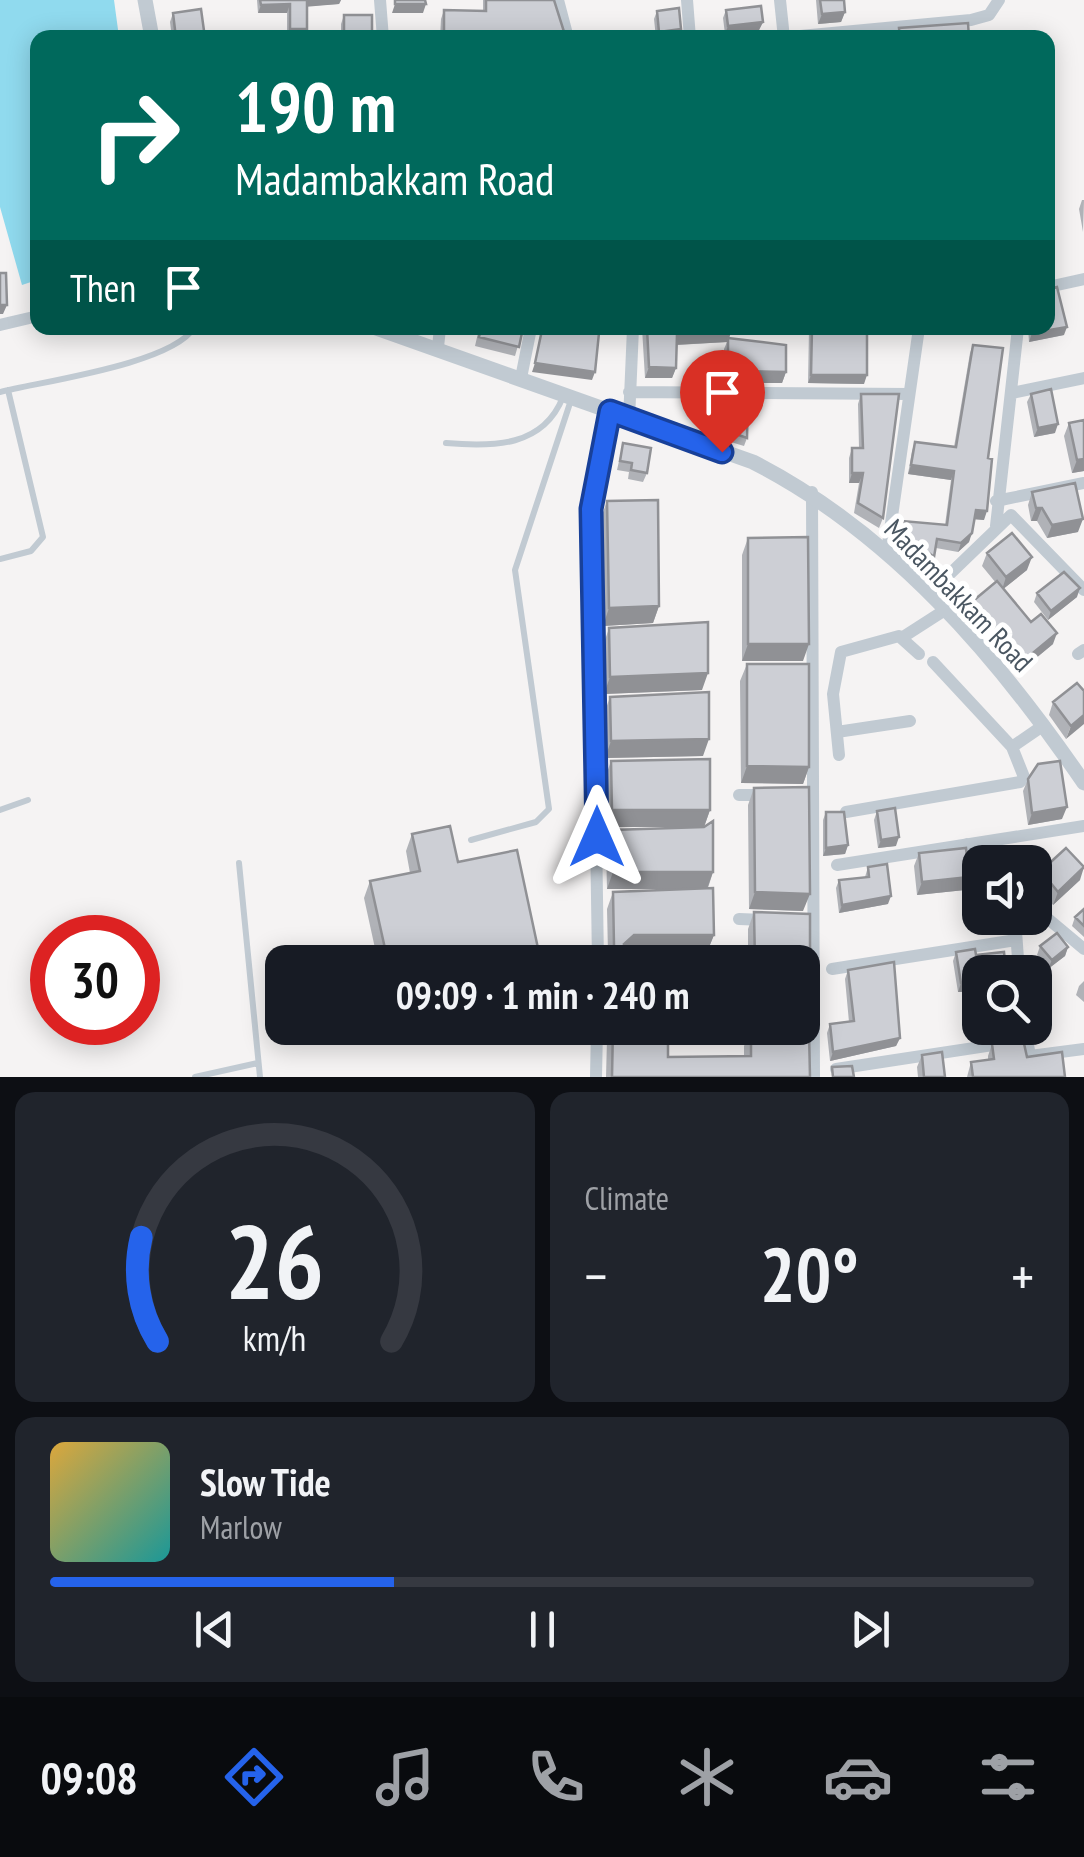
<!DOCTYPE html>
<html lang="en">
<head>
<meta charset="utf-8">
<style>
  body { margin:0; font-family:"PT Sans Narrow",sans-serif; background:#20242c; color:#f1f3f6; height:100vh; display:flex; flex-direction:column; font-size:38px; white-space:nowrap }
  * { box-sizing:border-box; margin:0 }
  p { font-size:32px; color:#9ea1a6 }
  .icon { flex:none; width:55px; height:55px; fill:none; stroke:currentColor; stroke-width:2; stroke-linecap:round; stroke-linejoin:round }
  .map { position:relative; height:1077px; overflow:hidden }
  .drawer { display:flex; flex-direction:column; gap:15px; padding:15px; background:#0d0f14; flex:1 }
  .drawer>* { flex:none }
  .hud { position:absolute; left:30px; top:30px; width:1025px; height:305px; border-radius:20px; box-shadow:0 5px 25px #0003; background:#00695c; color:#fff; overflow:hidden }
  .fabs { position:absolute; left:962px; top:845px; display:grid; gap:20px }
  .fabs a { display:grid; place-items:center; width:90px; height:90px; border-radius:20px; background:#171b24; box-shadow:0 5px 25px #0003; font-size:50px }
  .speed { position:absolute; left:30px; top:915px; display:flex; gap:20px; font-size:50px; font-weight:700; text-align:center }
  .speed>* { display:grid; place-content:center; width:130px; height:130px; border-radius:50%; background:#171b24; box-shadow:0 5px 25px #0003; line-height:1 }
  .speed .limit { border:15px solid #d22; background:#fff; color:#111 }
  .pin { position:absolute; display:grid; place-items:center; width:85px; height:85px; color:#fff; margin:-102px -42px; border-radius:50% 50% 50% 0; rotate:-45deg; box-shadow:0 0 10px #0007 }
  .pin .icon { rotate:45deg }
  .me { position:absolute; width:110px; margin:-55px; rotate:0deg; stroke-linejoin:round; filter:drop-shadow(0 0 8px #0008) }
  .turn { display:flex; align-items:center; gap:35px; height:210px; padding:0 40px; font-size:45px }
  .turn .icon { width:130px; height:130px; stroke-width:2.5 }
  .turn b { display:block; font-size:70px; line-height:85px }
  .then { display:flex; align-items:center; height:95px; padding:0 40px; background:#0003; gap:20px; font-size:38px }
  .big { font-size:75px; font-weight:700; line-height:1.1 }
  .drawer .card { flex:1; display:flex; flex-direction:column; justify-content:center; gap:15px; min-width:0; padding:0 35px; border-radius:20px; background:#20242c }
  .drawer .dial { align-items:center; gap:0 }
  .dial svg { height:260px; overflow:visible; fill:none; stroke:#363941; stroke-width:7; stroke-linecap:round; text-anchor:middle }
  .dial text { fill:#f1f3f6; stroke:none }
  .song { display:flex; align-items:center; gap:30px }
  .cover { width:120px; height:120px; border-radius:15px; background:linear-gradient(135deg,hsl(40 70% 55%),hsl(180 70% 35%)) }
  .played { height:10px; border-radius:5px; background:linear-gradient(90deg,#2563eb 35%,#363941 35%) }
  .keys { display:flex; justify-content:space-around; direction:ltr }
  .heat { display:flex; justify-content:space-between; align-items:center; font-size:55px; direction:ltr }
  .drawer .tiles { flex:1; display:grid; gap:15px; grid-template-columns:1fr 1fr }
  .card:last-child { grid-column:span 2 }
  .trip { position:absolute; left:265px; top:945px; width:555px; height:100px; border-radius:20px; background:#171b24; box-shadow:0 5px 25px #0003; font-weight:700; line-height:100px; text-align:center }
  .tab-bar { display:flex; height:160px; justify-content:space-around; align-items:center; background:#090b0e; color:#9ea1a6 }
  .tab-bar .icon { width:70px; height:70px }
  .tab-bar .current { color:#2563eb }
  .tab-bar b { font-size:45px; color:#f1f3f6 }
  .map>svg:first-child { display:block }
  .water { fill:#90daee }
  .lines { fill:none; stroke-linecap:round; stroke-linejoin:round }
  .service { stroke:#c1cad2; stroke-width:6 }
  .minor { stroke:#c1cad2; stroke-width:12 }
  .tertiary { stroke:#c1cad2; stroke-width:15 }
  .wall { fill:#b0b2b7 }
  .shaded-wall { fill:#909195 }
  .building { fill:#cdcfd5; stroke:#909195; stroke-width:2.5 }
  .route-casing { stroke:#184099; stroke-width:25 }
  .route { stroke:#2563eb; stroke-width:18 }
  .labels { text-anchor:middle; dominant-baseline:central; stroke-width:10; stroke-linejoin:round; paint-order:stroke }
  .street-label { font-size:28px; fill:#4a5661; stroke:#fff }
</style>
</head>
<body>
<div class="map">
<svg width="1084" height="1077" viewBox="0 0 1084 1077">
  <rect width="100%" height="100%" fill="#f5f3f3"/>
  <path class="water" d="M0 0H114L119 37 38 38 37 280 22 285 0 207Z"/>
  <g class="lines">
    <path class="service" d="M0 392C44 381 171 364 194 328
      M446 443C494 447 543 447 563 397
      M0 559 31 551 43 537 8 390
      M0 810 28 800
      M471 840 536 822 549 809 515 570 571 400
      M239 863 260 1077
      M195 1077 258 1063"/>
    <path class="minor" d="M380 0 383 38
      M558 0 568 38
      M687 0 690 38
      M780 0 784 38
      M779 38 971 20 989 15 999 0
      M1048 287 1084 279
      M0 325 38 316
      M438 347 440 328
      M521 378 531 328
      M629 392 909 394
      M1012 393 1084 378
      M629 420 633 328
      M812 492 814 1077
      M996 501 1084 483
      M996 526 1018 328
      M887 551 919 328
      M930 593 1011 515 1084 590
      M903 637 945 610
      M1078 654 1084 650
      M933 662 1012 747
      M837 732 910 721
      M839 755 833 694 841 652 899 636 919 654
      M739 795H767
      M846 812 1020 782 1024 777 1012 747 1044 725
      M967 844 985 862
      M837 865 1084 826
      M1035 908 1084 949
      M1015 918 1019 972
      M739 919 766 920
      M598 962 591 509 609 411
      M832 969 1016 940
      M1025 1028 1030 1056 1084 1049
      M597 1029H625
      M836 1069 1026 1040
      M596 1077 597 1028"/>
    <path class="tertiary" d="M145 0 152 38
      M376 328 753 462C892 533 997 656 1084 783"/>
  </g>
  <path class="wall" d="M257 0H341L339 4 307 6 304 37 287 38V13H258Z
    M483 0H554L566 38H440L441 19 444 10 483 11Z
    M816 0H844L845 12 841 22 818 24Z
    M726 10 763 22 759 30 725 34 723 18Z
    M657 11 678 38H656L654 19Z
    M173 13 205 38H172L170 22Z
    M344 15 372 38H341V24Z
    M1082 200H1084L1083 232 1079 209Z
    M450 328H523L515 356 475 346 478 333Z
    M642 328H732L729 338 786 372 782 383H724V349L727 342 677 345 676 368 672 378H645Z
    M809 328H867L864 384 808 383Z
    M1028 328H1048L1064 335 1029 342Z
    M973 345 988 458 984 520 974 519 969 542 958 552 936 548 931 566 899 540 900 529 903 521 945 525 951 480 908 474 912 451 915 442 954 447 970 353Z
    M706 394 747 438 744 446 724 440V428H703V403Z
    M861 394 883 518 879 528 854 513 859 483H849V458L852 448H859L858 404Z
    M1031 394 1055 433 1034 437 1027 402Z
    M1069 423 1084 471 1072 473 1064 436Z
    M623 443 647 473 643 482 628 479 629 472 617 470Z
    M1032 492 1078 532 1047 538 1037 521H1031L1028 505Z
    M607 501 659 606 653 623 603 626 601 518Z
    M748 538 803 661H742V555Z
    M987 553 1027 570 1003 589 1031 622 1053 644 1018 673 970 611 973 601 996 583 982 566Z
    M1037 593 1077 597 1048 620 1034 602Z
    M609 628 702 690 604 694 603 646Z
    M747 664 809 767 803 784 741 783 740 681Z
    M1084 691 1066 739 1049 715 1053 702Z
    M610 697 703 756 605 758 604 714Z
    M611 761 710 810 704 827H606L605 778Z
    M1028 779 1062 819 1028 825 1023 791Z
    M754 788 803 911 749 909 748 805Z
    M877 811 896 846 878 848 874 820Z
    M826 812 848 845 845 854 823 856V820Z
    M612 830 713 872 708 888 714 935 707 952H632L634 955 711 962H604L608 953 607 909 613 892 676 889H607L606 847Z
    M412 834 458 862 539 953 536 962H378L364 898 370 881 410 873 406 851Z
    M919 853 965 890 917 895 914 866Z
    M868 867 888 904 839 913 836 888 839 880 865 877Z
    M1041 871 1080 880 1053 905 1036 884Z
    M1084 909V937L1072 926 1075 917Z
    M754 912 810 914V1010L804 1027H802V962H748V929Z
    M1040 946 1068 947 1065 956 1048 969 1037 955Z
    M956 952 980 972V991L958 992 953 961Z
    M848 970 900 1038 896 1046 830 1061 827 1033 830 1024 849 1022 845 979Z
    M1084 981V1002L1076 995 1079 986Z
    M611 1028H668V1057L744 1056V1046L751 1029 810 1077H606L607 1039Z
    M992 1044 1027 1057 1065 1077H967L971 1062 988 1060V1056Z
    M922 1055 945 1077H918L917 1067Z"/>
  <path class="shaded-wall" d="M307 0H341L339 4 304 7Z
    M290 4 287 13H258L261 5Z
    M395 4H426L423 13H392Z
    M845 12 841 22 818 24 822 14Z
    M763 22 759 30 725 34 728 26Z
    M290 29H307L304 37 287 38Z
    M681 29 678 38H657L659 32Z
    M0 305H7L3 314H0Z
    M1067 327 1064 335 1029 342 1032 333Z
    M931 328H1002L1001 329Z
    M732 331 727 342 673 345 677 334Z
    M535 363 595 372 592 380 532 372Z
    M649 367 676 368 672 378H645Z
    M728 371 786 372 782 383H724Z
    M811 375H867L864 384 808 383Z
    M706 419H727L724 428H703Z
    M1058 424 1055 433 1034 437 1038 428Z
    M1084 459V471L1072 473 1077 460Z
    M911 465 954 471 951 480 908 474Z
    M852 473H863L859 483H849Z
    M1036 508H1042L1037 521H1031Z
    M976 510 987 511 984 520 972 519Z
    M1083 519 1078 532 1047 538 1052 525Z
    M972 533 969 542 958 552 961 543Z
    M1032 557 1027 570 1002 590 1006 577Z
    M1080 588 1077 597 1048 620 1051 611Z
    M659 606 653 623 603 626 609 608Z
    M1057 633 1053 644 1018 673 1022 662Z
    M748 644H809L803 661H742Z
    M708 673 702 690 604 694 610 677Z
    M1084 715V724L1066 739 1071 726Z
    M709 739 703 756 605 758 611 741Z
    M747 766 809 767 803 784 741 783Z
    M1067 807 1062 819 1028 825 1032 813Z
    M612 810H710L704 827H606Z
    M899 837 896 846 878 848 881 840Z
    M848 845 845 854 823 856 826 848Z
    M1084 867 1080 880 1053 905 1058 892Z
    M613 872H713L707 889H607Z
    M969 877 965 890 917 895 922 882Z
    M755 892 810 894 803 911 749 909Z
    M891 896 888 904 839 913 842 905Z
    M634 935H714L707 952H628L624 944Z
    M1068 947 1065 956 1048 969 1052 960Z
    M539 953 536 962H496Z
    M980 982V991L958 992 961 983Z
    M802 1010H810L804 1027H802Z
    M900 1038 896 1046 830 1061 833 1052Z"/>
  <path class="building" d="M260 0H307V29H290V4L261 5Z
    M395 0H425L426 4H395Z
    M486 0H554L566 38H444V10L486 11Z
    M820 0H844L845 12 822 14Z
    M761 6 763 22 728 26 726 10Z
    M679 8 681 29 659 32 657 11Z
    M201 9 205 38H176L173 13Z
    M344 15H372V38H344Z
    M968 23 969 38H900L899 28Z
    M853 32V38H815V35Z
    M0 273H6L7 305H0Z
    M1057 287 1067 327 1032 333V328H1048V289Z
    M481 328H523L519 347 479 337Z
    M647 328H732V331L677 334 676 368 649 367Z
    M812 328H867V375H811Z
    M542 330 599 333 595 372 535 363Z
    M728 338 786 345V372L728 371Z
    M973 345 1003 348 988 458 992 459 987 511 976 510 972 533 961 543 937 539 934 557 902 532 903 521 947 525 954 471 911 465 915 442 956 447Z
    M1051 389 1058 424 1038 428 1031 394Z
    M706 394H748L747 438 727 431V419H706Z
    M861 394H899L883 518 858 503 863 473H852V448H863Z
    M1084 420V459L1077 460 1069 423Z
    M623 443 651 448 647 473 631 470 632 463 620 461Z
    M1075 483 1083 519 1052 525 1042 508H1036L1032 492Z
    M658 500 659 606 609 608 607 501Z
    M1012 533 1032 557 1006 577 987 553Z
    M808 537 809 644H748V538Z
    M1064 572 1080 588 1051 611 1037 593Z
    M997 581 1031 622 1041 614 1057 633 1022 662 973 601Z
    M708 622V673L610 677 609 628Z
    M747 664H809V767L747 766Z
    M1077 683 1084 691V715L1071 726 1053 702Z
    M709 692V739L611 741 610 697Z
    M710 759V810H612L611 761Z
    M1060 761 1067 807 1032 813 1028 779 1038 764Z
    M809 787 810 894 755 892 754 788Z
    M895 808 899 837 881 840 877 811Z
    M826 812H844L848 845 826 848Z
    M713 821V872H613L612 830 704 827Z
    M450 826 458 862 517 850 539 953 496 962H388L370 881 420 871 412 834Z
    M966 848 969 877 922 882 919 853Z
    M1066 848 1084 867 1058 892 1041 871Z
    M887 864 891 896 842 905 839 880 869 877 868 867Z
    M713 888 714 935H634L624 944 634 955 711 952V962H606V954L614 945 613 892Z
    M1084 909V926L1075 917Z
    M754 912 810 914V1010H802V962H755Z
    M1057 933 1068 947 1052 960 1040 946Z
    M975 949 976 955 1004 952 1006 972H980V982L961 983 956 952Z
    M894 962 900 1038 833 1052 830 1024 854 1021 848 970Z
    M613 1028H668V1057L751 1056V1029L809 1030 810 1077H612Z
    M1023 1039 1027 1057 1062 1052 1065 1077H973L971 1062 994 1059 992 1044Z
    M942 1052 945 1077H924L922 1055Z
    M852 1066 854 1077H833L832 1067Z"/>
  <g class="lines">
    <defs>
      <path id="route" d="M597 837 591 509 610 411 722 452"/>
    </defs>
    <use href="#route" class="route-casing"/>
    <use href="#route" class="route"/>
  </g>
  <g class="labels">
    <g class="street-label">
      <text transform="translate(959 595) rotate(46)">Madambakkam Road</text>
    </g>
  </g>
</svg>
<div class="fabs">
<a><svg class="icon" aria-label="sound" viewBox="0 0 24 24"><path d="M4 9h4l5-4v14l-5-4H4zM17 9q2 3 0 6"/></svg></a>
<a><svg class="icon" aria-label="search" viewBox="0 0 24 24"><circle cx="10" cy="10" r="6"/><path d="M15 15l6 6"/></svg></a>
</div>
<div class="speed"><div class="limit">30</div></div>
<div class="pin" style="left:722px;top:452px;background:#d93025"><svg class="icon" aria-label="arrive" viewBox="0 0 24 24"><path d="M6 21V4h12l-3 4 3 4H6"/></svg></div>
<svg class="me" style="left:597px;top:837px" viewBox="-20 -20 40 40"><path d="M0-17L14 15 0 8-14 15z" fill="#2563eb" stroke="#fff" stroke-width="4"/></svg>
<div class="trip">09:09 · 1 min · 240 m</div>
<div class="hud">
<div class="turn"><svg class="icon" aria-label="right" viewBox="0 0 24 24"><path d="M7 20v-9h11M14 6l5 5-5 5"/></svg><div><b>190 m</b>Madambakkam Road</div></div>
<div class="then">Then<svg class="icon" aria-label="arrive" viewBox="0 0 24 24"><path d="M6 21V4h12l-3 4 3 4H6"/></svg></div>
</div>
</div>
<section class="drawer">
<div class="tiles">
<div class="card dial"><svg viewBox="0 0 100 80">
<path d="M14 69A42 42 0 1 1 86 69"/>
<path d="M14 69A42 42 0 0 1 9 37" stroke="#2563eb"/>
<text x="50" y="56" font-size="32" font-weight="700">26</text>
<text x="50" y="72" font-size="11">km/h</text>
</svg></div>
<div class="card"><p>Climate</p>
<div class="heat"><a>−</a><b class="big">20°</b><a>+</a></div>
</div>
<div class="card">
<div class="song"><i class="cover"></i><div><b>Slow Tide</b><p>Marlow</p></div></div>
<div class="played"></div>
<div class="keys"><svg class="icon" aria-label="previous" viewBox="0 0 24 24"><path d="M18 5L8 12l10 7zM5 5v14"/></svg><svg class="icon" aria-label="pause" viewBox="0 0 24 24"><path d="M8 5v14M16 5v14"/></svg><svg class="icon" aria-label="next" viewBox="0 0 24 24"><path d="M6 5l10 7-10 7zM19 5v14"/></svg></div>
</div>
</div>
</section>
<nav class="tab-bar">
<b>09:08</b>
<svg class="icon current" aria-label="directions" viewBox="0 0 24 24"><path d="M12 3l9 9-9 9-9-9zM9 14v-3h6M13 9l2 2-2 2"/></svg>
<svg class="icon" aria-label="music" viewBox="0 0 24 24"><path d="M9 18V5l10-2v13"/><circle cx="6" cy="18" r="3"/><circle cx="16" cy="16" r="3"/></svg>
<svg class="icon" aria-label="phone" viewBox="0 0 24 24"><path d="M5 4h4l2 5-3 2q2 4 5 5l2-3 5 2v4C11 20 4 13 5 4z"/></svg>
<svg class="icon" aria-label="climate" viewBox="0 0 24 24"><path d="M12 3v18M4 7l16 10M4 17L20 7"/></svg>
<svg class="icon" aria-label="car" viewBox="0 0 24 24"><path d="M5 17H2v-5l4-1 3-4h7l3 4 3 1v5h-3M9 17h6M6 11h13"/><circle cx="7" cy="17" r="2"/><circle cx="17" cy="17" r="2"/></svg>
<svg class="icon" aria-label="filters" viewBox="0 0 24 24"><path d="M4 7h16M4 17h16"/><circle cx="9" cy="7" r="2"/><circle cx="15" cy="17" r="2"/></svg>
</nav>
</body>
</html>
